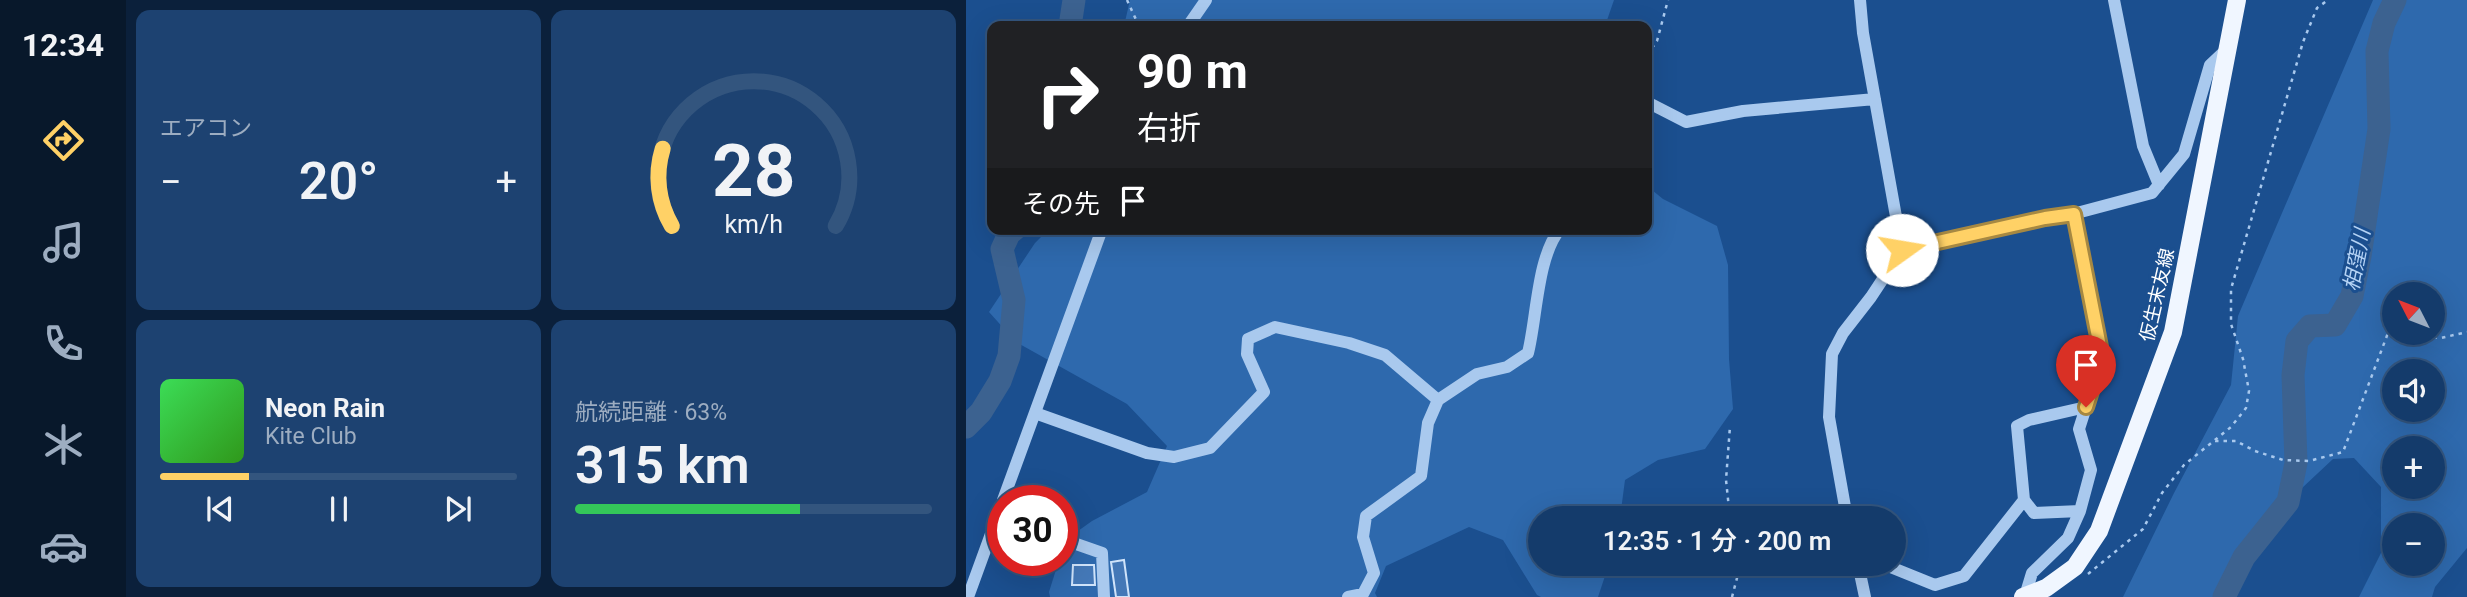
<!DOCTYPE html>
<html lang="ja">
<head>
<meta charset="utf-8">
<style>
  body { margin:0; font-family:Roboto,"Noto Sans JP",sans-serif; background:#1d4271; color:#f1f3f6; height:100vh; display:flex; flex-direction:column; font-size:26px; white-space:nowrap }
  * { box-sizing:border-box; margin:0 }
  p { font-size:23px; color:#9dadc1 }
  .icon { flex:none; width:38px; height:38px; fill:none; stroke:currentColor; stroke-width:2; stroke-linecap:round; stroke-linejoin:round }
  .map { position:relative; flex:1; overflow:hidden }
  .details { display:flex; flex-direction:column; gap:10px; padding:10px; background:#0b203b; width:840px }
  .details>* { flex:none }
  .hud { position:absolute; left:21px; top:21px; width:665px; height:214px; border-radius:14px; box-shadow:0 7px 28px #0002,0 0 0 2px #33557e; background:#202124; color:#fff; overflow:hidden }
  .needle { width:46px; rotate:312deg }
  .buttons { position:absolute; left:1416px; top:282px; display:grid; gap:14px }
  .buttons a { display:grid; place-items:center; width:63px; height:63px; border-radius:50%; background:#143b6b; box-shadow:0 7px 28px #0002,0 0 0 2px #33557e; font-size:35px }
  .speed { position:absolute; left:21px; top:485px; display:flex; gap:14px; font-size:35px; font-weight:700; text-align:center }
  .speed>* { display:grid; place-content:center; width:91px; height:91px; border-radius:50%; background:#143b6b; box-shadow:0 7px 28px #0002,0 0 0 2px #33557e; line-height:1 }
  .speed .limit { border:10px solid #d22; background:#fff; color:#111 }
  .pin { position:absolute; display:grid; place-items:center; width:60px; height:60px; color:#fff; margin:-72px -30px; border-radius:50% 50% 50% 0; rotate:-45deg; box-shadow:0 0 7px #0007 }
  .pin .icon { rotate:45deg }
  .me { position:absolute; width:77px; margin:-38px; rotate:77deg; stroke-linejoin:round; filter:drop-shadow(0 0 5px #0008) }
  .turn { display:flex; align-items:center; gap:24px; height:147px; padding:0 35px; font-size:32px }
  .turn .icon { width:91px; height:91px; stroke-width:2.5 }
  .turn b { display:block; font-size:49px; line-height:60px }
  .then { display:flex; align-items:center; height:66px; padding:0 35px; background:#0003; gap:14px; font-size:26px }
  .big { font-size:52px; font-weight:600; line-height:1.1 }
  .details .card { flex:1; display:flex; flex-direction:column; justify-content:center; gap:10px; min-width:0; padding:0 24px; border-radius:14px; background:#1d4271 }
  .details .dial { align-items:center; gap:0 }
  .dial svg { height:182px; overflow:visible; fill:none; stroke:#33557e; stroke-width:7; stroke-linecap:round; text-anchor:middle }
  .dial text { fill:#f1f3f6; stroke:none }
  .song { display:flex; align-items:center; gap:21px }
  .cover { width:84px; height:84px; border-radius:10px; background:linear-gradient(135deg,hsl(130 70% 55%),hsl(110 70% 35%)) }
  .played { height:7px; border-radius:4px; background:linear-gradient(90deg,#ffd166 25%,#33557e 25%) }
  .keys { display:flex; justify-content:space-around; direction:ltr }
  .heat { display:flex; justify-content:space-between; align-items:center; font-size:38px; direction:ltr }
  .charge { height:10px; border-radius:5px; background:linear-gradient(90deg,#34c759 63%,#33557e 0) }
  .details .tiles { flex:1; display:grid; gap:10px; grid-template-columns:repeat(2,1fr) }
  .trip { position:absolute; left:562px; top:506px; width:378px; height:70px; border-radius:35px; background:#143b6b; box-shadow:0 7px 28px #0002,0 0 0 2px #33557e; font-weight:600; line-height:70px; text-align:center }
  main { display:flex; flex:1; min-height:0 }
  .tab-bar { display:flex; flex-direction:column; width:126px; justify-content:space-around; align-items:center; background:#08182b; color:#9dadc1 }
  .tab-bar .icon { width:49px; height:49px }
  .tab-bar .selected { color:#ffd166 }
  .tab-bar b { font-size:32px; color:#f1f3f6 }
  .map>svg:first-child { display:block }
  .green { fill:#2e69ad; fill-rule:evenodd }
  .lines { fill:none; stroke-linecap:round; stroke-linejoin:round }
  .river { stroke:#3c6290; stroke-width:23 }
  .building { fill:#4478b7; stroke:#cfe3fa; stroke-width:2 }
  .path { stroke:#a9c9ee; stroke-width:2.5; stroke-dasharray:3.5 5; stroke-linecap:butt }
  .minor { stroke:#a9c9ee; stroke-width:12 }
  .major { stroke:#f0f6ff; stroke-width:18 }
  .route-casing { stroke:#a68842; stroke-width:18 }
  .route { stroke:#ffd166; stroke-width:12 }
  .labels { text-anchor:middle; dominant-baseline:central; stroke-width:6; stroke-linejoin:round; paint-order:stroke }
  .street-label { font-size:19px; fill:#fff; stroke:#1b4f8f }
  .water-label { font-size:21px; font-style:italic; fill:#b5d3f5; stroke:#1b4f8f }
</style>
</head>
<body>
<main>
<nav class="tab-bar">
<b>12:34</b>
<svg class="icon selected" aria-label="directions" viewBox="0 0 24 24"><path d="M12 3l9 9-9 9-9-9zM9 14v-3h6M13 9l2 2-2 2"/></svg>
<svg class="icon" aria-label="music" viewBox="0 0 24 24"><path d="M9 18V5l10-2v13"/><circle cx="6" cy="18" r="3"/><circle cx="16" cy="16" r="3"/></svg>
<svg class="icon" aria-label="phone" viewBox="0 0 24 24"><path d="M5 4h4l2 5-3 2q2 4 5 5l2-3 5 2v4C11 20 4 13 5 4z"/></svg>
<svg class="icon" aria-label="climate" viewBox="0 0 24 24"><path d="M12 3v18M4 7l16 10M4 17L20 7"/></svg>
<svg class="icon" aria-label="car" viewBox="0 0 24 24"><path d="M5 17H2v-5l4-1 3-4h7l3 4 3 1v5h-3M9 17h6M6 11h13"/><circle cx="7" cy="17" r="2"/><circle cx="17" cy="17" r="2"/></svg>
</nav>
<section class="details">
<div class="tiles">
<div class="card"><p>エアコン</p>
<div class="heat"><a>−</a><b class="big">20°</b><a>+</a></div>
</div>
<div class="card dial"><svg viewBox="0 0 100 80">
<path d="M14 69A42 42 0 1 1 86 69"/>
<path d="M14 69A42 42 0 0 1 10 35" stroke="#ffd166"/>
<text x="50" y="56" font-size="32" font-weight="700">28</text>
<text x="50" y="72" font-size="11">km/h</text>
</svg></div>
<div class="card">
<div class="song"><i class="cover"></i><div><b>Neon Rain</b><p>Kite Club</p></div></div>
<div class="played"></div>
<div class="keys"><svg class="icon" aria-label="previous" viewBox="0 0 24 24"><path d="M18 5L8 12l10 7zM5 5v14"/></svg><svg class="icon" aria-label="pause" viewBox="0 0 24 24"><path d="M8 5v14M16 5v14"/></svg><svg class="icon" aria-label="next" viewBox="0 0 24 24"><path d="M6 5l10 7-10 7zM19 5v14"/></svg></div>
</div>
<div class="card"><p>航続距離 · 63%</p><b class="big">315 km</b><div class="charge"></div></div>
</div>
</section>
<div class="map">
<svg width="1501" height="597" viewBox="0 0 1501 597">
  <rect width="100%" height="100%" fill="#1b4f8f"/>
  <path class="green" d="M164 0H648L639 26H158Z
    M1407 0H1501V548L1469 587 1466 597H1393L1415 553V487L1388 458 1367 459 1303 519 1281 551 1266 597H1157L1208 493 1265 385 1272 316ZM1428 294H1466V332H1428ZM1428 371H1466V410H1428ZM1428 448H1466V486H1428ZM1428 525H1466V564H1428Z
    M681 186 697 199 751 226 762 265 763 359 767 409 739 449 692 460 659 480 654 518H574V564H643L632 597H575L571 595 537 540 503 527 420 566 409 593 411 597H84L83 592 93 560H96L98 541 126 521 181 492 201 446 161 404 50 342 23 312 69 243 83 229H681Z"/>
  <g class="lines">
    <path class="river" d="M104 26 108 0
      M0 427 15 412 34 381 43 356 48 300 36 249 43 234 49 229
      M1258 597 1278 557 1322 502 1330 463 1327 375 1331 341 1344 326 1369 325 1386 296 1394 256 1413 129 1411 51 1418 23 1429 0"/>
  </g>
  <path class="building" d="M158 560 163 597H150L145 562Z
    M107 565H128L129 585H106Z"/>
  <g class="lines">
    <path class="path" d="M161 0 173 26
      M681 55 691 41 702 0
      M1249 441H1270L1289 451 1317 460 1343 461 1377 452 1422 333 1475 338 1501 332
      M764 518 760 480 764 426
      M1122 574 1177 529 1196 493 1218 465 1265 427 1280 408 1283 391 1277 359 1265 324V289L1337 42 1351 8 1362 0
      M766 597 771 578V564"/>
    <path class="minor" d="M1148 0 1177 146 1193 185
      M222 26 240 0
      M681 102 720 122 777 111 909 99
      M936 250 1079 218 1107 214 1186 193 1218 154 1244 65 1261 49
      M69 413 181 453 208 457 244 448 298 392 281 354 282 339 309 327 383 343 419 355 472 400
      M37 500 136 229
      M1114 511 1068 513 1058 500 1051 426 1063 420 1120 407
      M881 518 863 417 866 354 877 333 905 297 936 250 897 33 894 0
      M96 539 136 553 138 597
      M892 564 899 597
      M917 564 969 585 998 576 1058 500
      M1059 596 1066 573 1102 538 1114 511 1125 470 1113 429 1136 357 1107 214
      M2 597 37 501
      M382 597 397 594 408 573 397 537 400 516 455 476 462 423 472 400 511 374 541 367 562 353C571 317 571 257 594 229"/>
    <path class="major" d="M1057 597 1080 588 1109 567 1133 531 1207 332 1271 0"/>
  </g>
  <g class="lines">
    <defs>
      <path id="route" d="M936 250 1079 218 1108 214 1136 357 1120 407"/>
    </defs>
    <use href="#route" class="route-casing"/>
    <use href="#route" class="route"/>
  </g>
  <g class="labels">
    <g class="street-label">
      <text transform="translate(1191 295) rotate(-77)">仮生末友線</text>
    </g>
    <g class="water-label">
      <text transform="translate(1391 260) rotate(-79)">相窪川</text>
    </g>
  </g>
</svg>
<div class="buttons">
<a><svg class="needle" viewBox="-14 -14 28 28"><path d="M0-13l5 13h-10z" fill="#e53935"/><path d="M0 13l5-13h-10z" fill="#9dadc1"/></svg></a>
<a><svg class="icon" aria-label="sound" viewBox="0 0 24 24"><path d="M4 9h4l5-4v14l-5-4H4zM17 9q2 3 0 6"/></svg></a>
<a>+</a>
<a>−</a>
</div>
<div class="speed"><div class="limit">30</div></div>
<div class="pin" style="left:1120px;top:407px;background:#d93025"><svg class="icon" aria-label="arrive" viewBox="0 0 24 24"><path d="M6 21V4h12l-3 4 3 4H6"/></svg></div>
<svg class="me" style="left:936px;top:250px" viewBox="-20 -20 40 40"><circle r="19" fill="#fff"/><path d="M0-13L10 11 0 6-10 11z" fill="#ffd166"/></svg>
<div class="trip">12:35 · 1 分 · 200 m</div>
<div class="hud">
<div class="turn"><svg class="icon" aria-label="right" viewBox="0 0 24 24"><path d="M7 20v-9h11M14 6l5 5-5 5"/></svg><div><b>90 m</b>右折</div></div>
<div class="then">その先<svg class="icon" aria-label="arrive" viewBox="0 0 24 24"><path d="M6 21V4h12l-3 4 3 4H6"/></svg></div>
</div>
</div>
</main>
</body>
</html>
